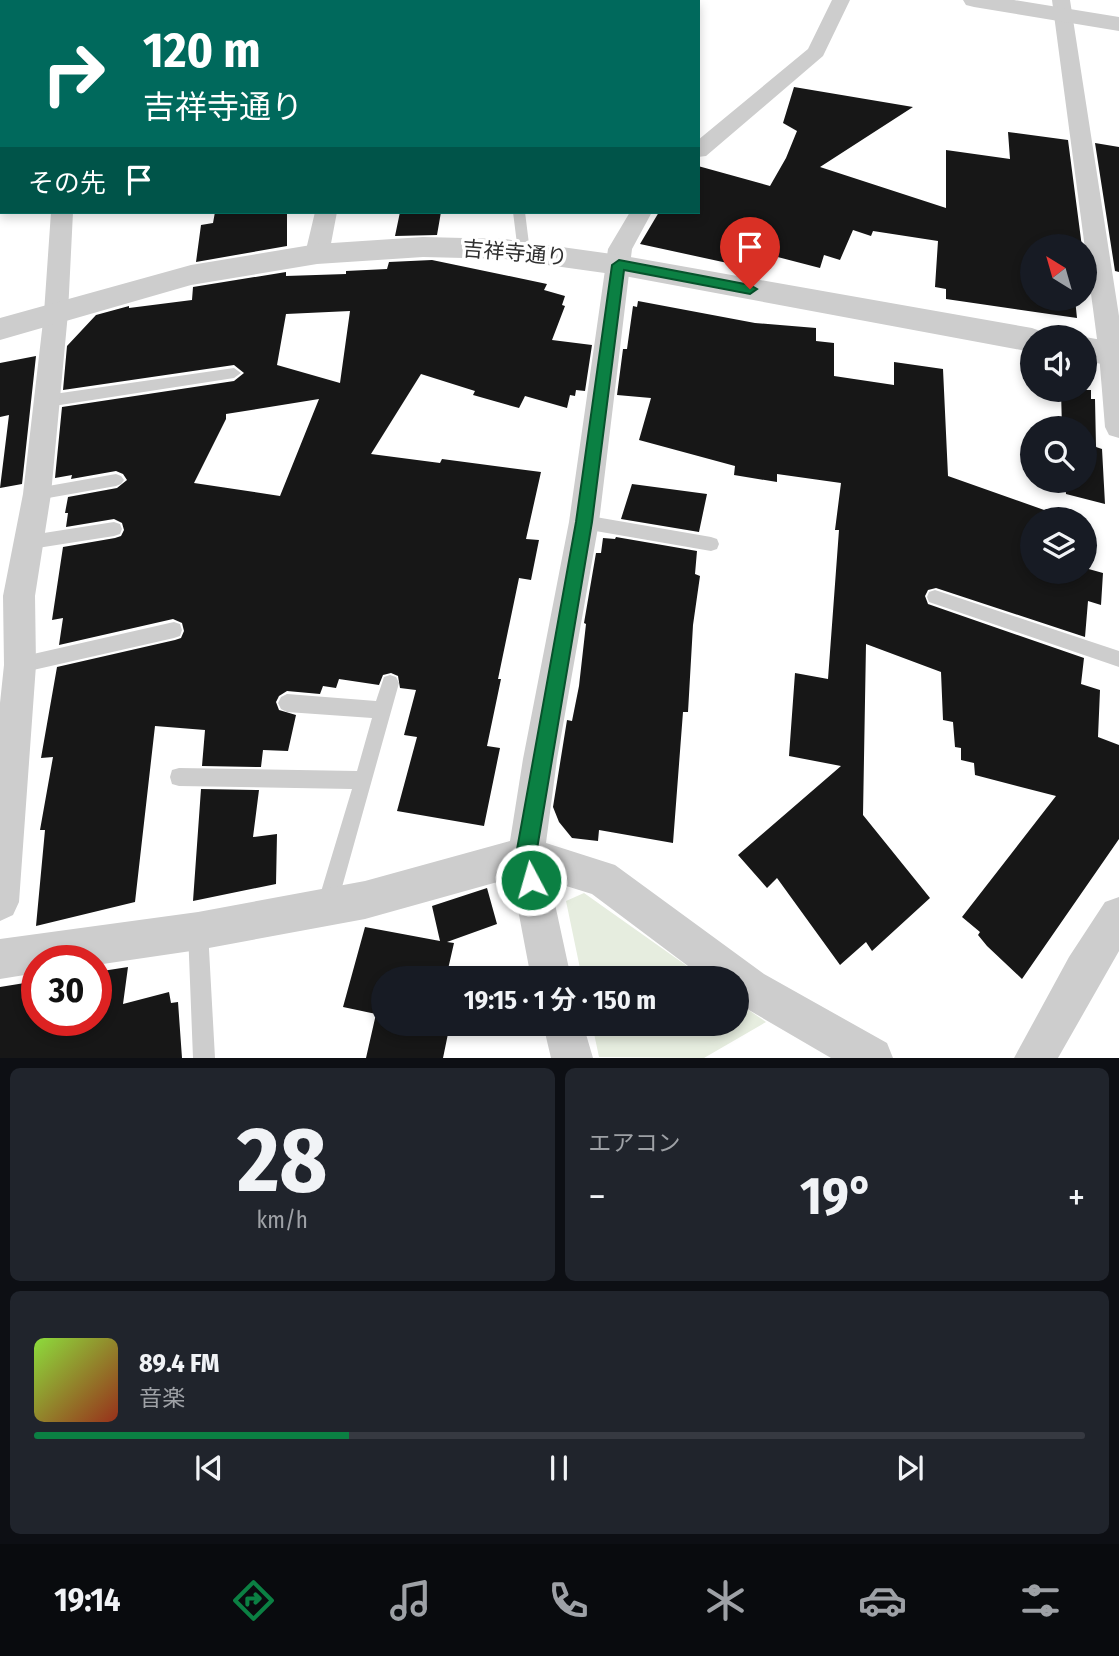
<!DOCTYPE html>
<html lang="ja">
<head>
<meta charset="utf-8">
<style>
  body { margin:0; font-family:"Fira Sans Condensed","Noto Sans JP",sans-serif; background:#20242c; color:#f1f3f6; height:100vh; display:flex; flex-direction:column; font-size:26px; white-space:nowrap }
  * { box-sizing:border-box; margin:0 }
  p { font-size:23px; color:#9ea1a6 }
  .icon { flex:none; width:38px; height:38px; fill:none; stroke:currentColor; stroke-width:2; stroke-linecap:round; stroke-linejoin:round }
  .map { position:relative; height:1058px; overflow:hidden }
  .details { display:flex; flex-direction:column; gap:10px; padding:10px; background:#0d0f14; flex:1 }
  .details>* { flex:none }
  .banner { position:absolute; left:0px; top:0px; width:700px; height:214px; box-shadow:0 4px 10px #0003; background:#00695c; color:#fff; overflow:hidden }
  .needle { width:46px; rotate:323deg }
  .buttons { position:absolute; left:1020px; top:234px; display:grid; gap:14px }
  .buttons a { display:grid; place-items:center; width:77px; height:77px; border-radius:50%; background:#171b24; box-shadow:0 4px 10px #0003; font-size:35px }
  .speed { position:absolute; left:21px; top:945px; display:flex; gap:14px; font-size:35px; font-weight:700; text-align:center }
  .speed>* { display:grid; place-content:center; width:91px; height:91px; border-radius:50%; background:#171b24; box-shadow:0 4px 10px #0003; line-height:1 }
  .speed .limit { border:10px solid #d22; background:#fff; color:#111 }
  .pin { position:absolute; display:grid; place-items:center; width:60px; height:60px; color:#fff; margin:-72px -30px; border-radius:50% 50% 50% 0; rotate:-45deg; box-shadow:0 0 7px #0007 }
  .pin .icon { rotate:45deg }
  .me { position:absolute; width:77px; margin:-38px; rotate:354deg; stroke-linejoin:round; filter:drop-shadow(0 0 5px #0008) }
  .turn { display:flex; align-items:center; gap:24px; height:147px; padding:0 28px; font-size:32px }
  .turn .icon { width:91px; height:91px; stroke-width:2.5 }
  .turn b { display:block; font-size:49px; line-height:60px }
  .then { display:flex; align-items:center; height:66px; padding:0 28px; background:#0003; gap:14px; font-size:26px }
  .big { font-size:52px; font-weight:700; line-height:1.1 }
  .details .tile { flex:1; display:flex; flex-direction:column; justify-content:center; gap:10px; min-width:0; padding:0 24px; border-radius:10px; background:#20242c }
  .details .dial { align-items:center; gap:0 }
  .dial b { font-size:91px; line-height:1 }
  .song { display:flex; align-items:center; gap:21px }
  .cover { width:84px; height:84px; border-radius:10px; background:linear-gradient(135deg,hsl(90 70% 55%),hsl(10 70% 35%)) }
  .played { height:7px; border-radius:4px; background:linear-gradient(90deg,#0b8043 30%,#363941 30%) }
  .keys { display:flex; justify-content:space-around; direction:ltr }
  .heat { display:flex; justify-content:space-between; align-items:center; font-size:38px; direction:ltr }
  .details .tiles { flex:1; display:grid; gap:10px; grid-template-columns:1fr 1fr }
  .tile:last-child { grid-column:span 2 }
  .trip { position:absolute; left:371px; top:966px; width:378px; height:70px; border-radius:35px; background:#171b24; box-shadow:0 4px 10px #0003; font-weight:700; line-height:70px; text-align:center }
  .tabs { display:flex; height:112px; justify-content:space-around; align-items:center; background:#090b0e; color:#9ea1a6 }
  .tabs .icon { width:49px; height:49px }
  .tabs .active { color:#0b8043 }
  .tabs b { font-size:32px; color:#f1f3f6 }
  .map>svg:first-child { display:block }
  .green { fill:#e6eddf }
  .building { fill:#171717; fill-rule:evenodd }
  .lines { fill:none; stroke-linecap:round; stroke-linejoin:round }
  .service { fill:#cdcdcd; fill-rule:evenodd }
  .minor { fill:#cdcdcd; fill-rule:evenodd }
  .tertiary { fill:#cdcdcd; fill-rule:evenodd }
  .route { fill:#0b8043; stroke:#07532c; stroke-width:2 }
  .labels { text-anchor:middle; dominant-baseline:central; stroke-width:7; stroke-linejoin:round; paint-order:stroke }
  .street-label { font-size:21px; fill:#303030; stroke:#fff }
</style>
</head>
<body>
<div class="map">
<svg width="1119" height="1058" viewBox="0 0 1119 1058">
  <rect width="100%" height="100%" fill="#fff"/>
  <path class="green" d="M584 893 704 978H582L566 901Z
    M737 1002 766 1022 704 1058 599 1057 592 1024H737Z"/>
  <path class="building" d="M794 87 913 107 820 167 946 208V150L1010 159 1008 132 1068 140 1082 247H1032V299H1075L1077 318 946 299V289L935 287 938 241 873 231 871 236 853 230 840 260 824 255 820 268 739 247 732 264 640 244 659 212H698V166L770 186 786 158 797 131 783 123Z
    M1095 143 1119 147V272L1115 271Z
    M215 212H287V246L196 262 201 225 213 223Z
    M400 212H441L437 235 395 236Z
    M432 260 547 284 544 290 565 296 562 305 565 306 552 340 592 345 585 391 576 390 575 396 570 395 567 408 525 396 519 408 473 395 475 391 421 374 371 454 440 463 442 459 541 472 526 539 539 540 531 580 519 578 498 679H501L487 746 500 748 484 826 397 811 417 737 404 735 416 690 400 688 398 676 391 673 383 675 379 685 339 679 336 688 323 686 320 694 287 691 279 696 276 702 279 710 296 715 288 751 263 750 261 767 202 766 205 730 155 726 135 902 36 926 45 830H40L53 757 41 758 57 667 175 640 181 638 184 631 182 623 173 619 59 645 63 618 52 620 63 547 115 538 121 536 124 530 122 523 114 519 66 527 68 513H65L68 497 117 488 127 480 123 474 116 471 71 479 72 475 55 478 62 407 234 381 244 373 234 365 63 390 67 346 96 315 129 306V308L192 300 193 287 286 272V276L346 274V271L387 269 389 262ZM350 311 340 383 277 365 286 314ZM319 399 280 496 194 483 226 419V414Z
    M638 301 755 323 816 328V341L834 343V376L894 385V362L943 369 948 476 1064 517V520H1032V572H1085V568L1103 573 1101 605 1088 601 1085 637 936 588 928 590 925 596 928 604 1084 658 1081 684 1100 690 1098 737 1119 745V839L1022 979 987 946 978 935 980 932 962 917 1056 796 975 775 974 763 961 760V748L955 747 953 722 943 720 941 672 866 644 863 815 930 898 872 951 866 942 840 965 777 878 767 888 738 855 841 766 789 756 795 673 828 679 839 530H835L841 483 777 474V482L734 475 735 466 639 440 651 398 617 395 623 349H627L633 306 637 307Z
    M36 356 22 484 0 488 9 415 0 417V363Z
    M1061 390H1091V399H1095L1096 447 1102 449 1105 504 1066 494 1065 481H1085V429H1062Z
    M632 484 707 494 699 532 621 519Z
    M616 537 697 551 695 574 700 576 693 625 688 712H683L673 843 599 830 598 841 572 838 559 822 553 807 567 720 572 721 579 686 586 624 584 623 596 553H601L603 538 615 539Z
    M201 789 259 790 253 837 277 834 276 884 193 901Z
    M487 888 497 924 447 942 454 943 446 978H383V1024H450L443 1058H366L376 1014 343 1007 365 927 440 941 432 906Z
    M128 967 123 1004 169 992 171 1003 178 1002 182 1058H0V987L37 981V1020H96V972Z"/>
  <g class="lines">
    <path class="service" d="M513 212H525L530 252 528 255 524 256 518 252Z
      M234 368 241 373 234 378 47 407 40 401 47 395Z
      M116 474 121 476 124 480 121 484 116 486 37 500 32 499 29 494 32 489 37 488Z
      M584 515 711 537 717 539 719 544 717 549 711 551 584 529 578 527 576 522 578 517Z
      M114 522 120 524 122 529 120 534 114 536 31 549 25 547 23 542 25 537 31 535Z
      M935 590 1119 651V667L929 602 927 597 929 592Z
      M174 622 180 624 182 630 180 636 174 638 20 673 14 671 11 665 14 659 20 657Z
      M390 675 396 677 399 683 337 905 334 912 327 915 320 912 317 905 352 789 179 786 172 784 170 777 172 770 179 768 357 771 372 718 287 712 281 709 278 703 281 697 287 694 376 701 384 677Z
      M198 921 205 924 208 931 215 1058H193L188 931 191 924Z"/>
    <path class="minor" d="M363 0H381L362 2Z
      M832 0H850L823 56 706 156 698 157V140L808 49Z
      M1052 0H1070L1119 316V438L1109 435 1105 427 1099 354Z
      M51 212H73L68 313 51 494 35 596 36 665 19 902 13 915 0 921V703L4 665 3 596 23 494 44 313Z
      M315 212H337L329 254 325 260 317 262 309 260 305 254Z
      M630 212H652L632 249 599 522 557 759 546 843 615 865 764 974 887 1043 893 1058H831L737 1003V978H704L592 894 550 881 571 978H531L512 878 365 919 198 950 96 965V961H37V973L0 979V939L198 912 365 881 510 841 523 759 569 522 608 249Z
      M1119 897V951L1058 1058H1014L1069 957 1105 902Z
      M543 1024H583L593 1058H551Z"/>
    <path class="tertiary" d="M66 0H97L65 2Z
      M963 0H1014L1119 17V31L974 7 966 5Z
      M0 8H2V22H0Z
      M423 237 505 239 619 255 1032 328 1043 332 1047 338H1032V352L619 275 505 259 423 257 317 264 191 285 0 340V318L191 265 317 244Z
      M1085 337 1119 343V367L1085 361Z"/>
  </g>
  <path class="route" d="M619 260 750 285 757 289 750 294 624 270 592 522 536 855 541 880 538 887 531 890 523 887 516 855 576 522 612 265Z"/>
  <g class="labels">
    <g class="street-label">
      <text transform="translate(515 253) rotate(5)">吉祥寺通り</text>
    </g>
  </g>
</svg>
<div class="buttons">
<a><svg class="needle" viewBox="-14 -14 28 28"><path d="M0-13l5 13h-10z" fill="#e53935"/><path d="M0 13l5-13h-10z" fill="#9ea1a6"/></svg></a>
<a><svg class="icon" aria-label="sound" viewBox="0 0 24 24"><path d="M4 9h4l5-4v14l-5-4H4zM17 9q2 3 0 6"/></svg></a>
<a><svg class="icon" aria-label="search" viewBox="0 0 24 24"><circle cx="10" cy="10" r="6"/><path d="M15 15l6 6"/></svg></a>
<a><svg class="icon" aria-label="layers" viewBox="0 0 24 24"><path d="M12 4l9 5-9 5-9-5zM3 14l9 5 9-5"/></svg></a>
</div>
<div class="speed"><div class="limit">30</div></div>
<div class="pin" style="left:750px;top:289px;background:#d93025"><svg class="icon" aria-label="arrive" viewBox="0 0 24 24"><path d="M6 21V4h12l-3 4 3 4H6"/></svg></div>
<svg class="me" style="left:531px;top:880px" viewBox="-20 -20 40 40"><circle r="17" fill="#0b8043" stroke="#fff" stroke-width="3"/><path d="M0-11L8 9 0 5-8 9z" fill="#fff"/></svg>
<div class="trip">19:15 · 1 分 · 150 m</div>
<div class="banner">
<div class="turn"><svg class="icon" aria-label="right" viewBox="0 0 24 24"><path d="M7 20v-9h11M14 6l5 5-5 5"/></svg><div><b>120 m</b>吉祥寺通り</div></div>
<div class="then">その先<svg class="icon" aria-label="arrive" viewBox="0 0 24 24"><path d="M6 21V4h12l-3 4 3 4H6"/></svg></div>
</div>
</div>
<section class="details">
<div class="tiles">
<div class="tile dial"><b>28</b><p>km/h</p></div>
<div class="tile"><p>エアコン</p>
<div class="heat"><a>−</a><b class="big">19°</b><a>+</a></div>
</div>
<div class="tile">
<div class="song"><i class="cover"></i><div><b>89.4 FM</b><p>音楽</p></div></div>
<div class="played"></div>
<div class="keys"><svg class="icon" aria-label="previous" viewBox="0 0 24 24"><path d="M18 5L8 12l10 7zM5 5v14"/></svg><svg class="icon" aria-label="pause" viewBox="0 0 24 24"><path d="M8 5v14M16 5v14"/></svg><svg class="icon" aria-label="next" viewBox="0 0 24 24"><path d="M6 5l10 7-10 7zM19 5v14"/></svg></div>
</div>
</div>
</section>
<nav class="tabs">
<b>19:14</b>
<svg class="icon active" aria-label="directions" viewBox="0 0 24 24"><path d="M12 3l9 9-9 9-9-9zM9 14v-3h6M13 9l2 2-2 2"/></svg>
<svg class="icon" aria-label="music" viewBox="0 0 24 24"><path d="M9 18V5l10-2v13"/><circle cx="6" cy="18" r="3"/><circle cx="16" cy="16" r="3"/></svg>
<svg class="icon" aria-label="phone" viewBox="0 0 24 24"><path d="M5 4h4l2 5-3 2q2 4 5 5l2-3 5 2v4C11 20 4 13 5 4z"/></svg>
<svg class="icon" aria-label="climate" viewBox="0 0 24 24"><path d="M12 3v18M4 7l16 10M4 17L20 7"/></svg>
<svg class="icon" aria-label="car" viewBox="0 0 24 24"><path d="M5 17H2v-5l4-1 3-4h7l3 4 3 1v5h-3M9 17h6M6 11h13"/><circle cx="7" cy="17" r="2"/><circle cx="17" cy="17" r="2"/></svg>
<svg class="icon" aria-label="filters" viewBox="0 0 24 24"><path d="M4 7h16M4 17h16"/><circle cx="9" cy="7" r="2"/><circle cx="15" cy="17" r="2"/></svg>
</nav>
</body>
</html>
